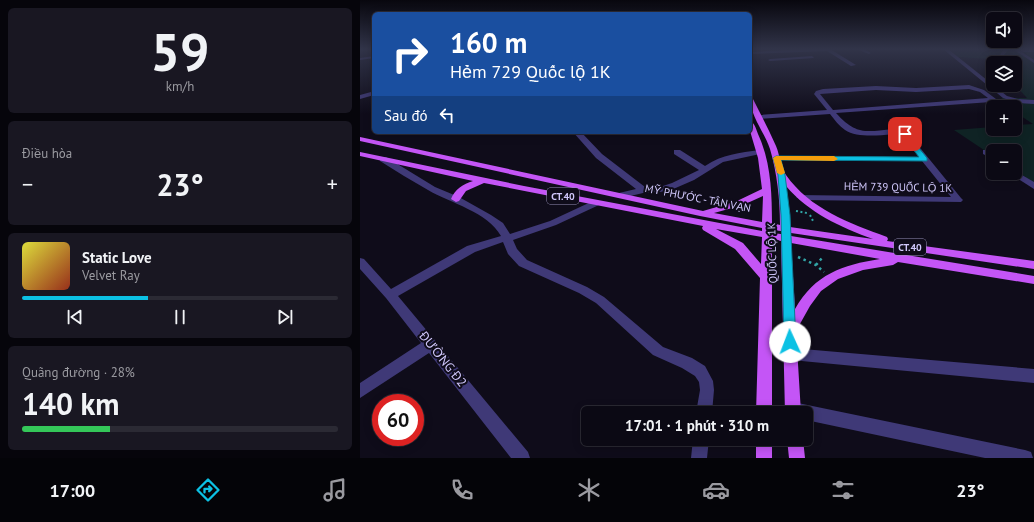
<!DOCTYPE html>
<html lang="vi">
<head>
<meta charset="utf-8">
<style>
  body { margin:0; font-family:"PT Sans",sans-serif; background:#191722; color:#f1f3f6; height:100vh; display:flex; flex-direction:column; font-size:15px; white-space:nowrap }
  * { box-sizing:border-box; margin:0 }
  p { font-size:13px; color:#9a9aa0 }
  .icon { flex:none; width:22px; height:22px; fill:none; stroke:currentColor; stroke-width:2; stroke-linecap:round; stroke-linejoin:round }
  .map { position:relative; flex:1; overflow:hidden }
  .sheet { display:flex; flex-direction:column; gap:8px; padding:8px; background:#06050b; width:360px }
  .sheet>* { flex:none }
  .banner { position:absolute; left:12px; top:12px; width:380px; height:122px; border-radius:6px; box-shadow:0 2px 10px #0003,0 0 0 1px #2b2a34; background:#1a4fa0; color:#fff; overflow:hidden }
  .buttons { position:absolute; left:626px; top:12px; display:grid; gap:8px }
  .buttons a { display:grid; place-items:center; width:36px; height:36px; border-radius:6px; background:#0b0914; box-shadow:0 2px 10px #0003,0 0 0 1px #2b2a34; font-size:20px }
  .speed { position:absolute; left:12px; top:394px; display:flex; gap:8px; font-size:20px; font-weight:700; text-align:center }
  .speed>* { display:grid; place-content:center; width:52px; height:52px; border-radius:50%; background:#0b0914; box-shadow:0 2px 10px #0003,0 0 0 1px #2b2a34; line-height:1 }
  .speed .limit { border:6px solid #d22; background:#fff; color:#111 }
  .pin { position:absolute; display:grid; place-items:center; width:34px; height:34px; color:#fff; margin:-17px; border-radius:8px; box-shadow:0 2px 6px #0006 }
  .me { position:absolute; width:44px; margin:-22px; rotate:358deg; stroke-linejoin:round; filter:drop-shadow(0 0 3px #0008) }
  .turn { display:flex; align-items:center; gap:14px; height:84px; padding:0 12px; font-size:18px }
  .turn .icon { width:52px; height:52px; stroke-width:2.5 }
  .turn b { display:block; font-size:28px; line-height:34px }
  .then { display:flex; align-items:center; height:38px; padding:0 12px; background:#0003; gap:8px; font-size:15px }
  .big { font-size:30px; font-weight:800; line-height:1.1 }
  .sheet .widget { flex:1; display:flex; flex-direction:column; justify-content:center; gap:6px; min-width:0; padding:0 14px; border-radius:6px; background:#191722 }
  .sheet .dial { align-items:center; gap:0 }
  .dial b { font-size:52px; line-height:1 }
  .song { display:flex; align-items:center; gap:12px }
  .cover { width:48px; height:48px; border-radius:6px; background:linear-gradient(135deg,hsl(60 70% 55%),hsl(10 70% 35%)) }
  .played { height:4px; border-radius:2px; background:linear-gradient(90deg,#0cc1e4 40%,#2b2a34 40%) }
  .keys { display:flex; justify-content:space-around; direction:ltr }
  .heat { display:flex; justify-content:space-between; align-items:center; font-size:22px; direction:ltr }
  .charge { height:6px; border-radius:3px; background:linear-gradient(90deg,#34c759 28%,#2b2a34 0) }
  .trip { position:absolute; left:221px; top:406px; width:232px; height:40px; border-radius:6px; background:#0b0914; box-shadow:0 2px 10px #0003,0 0 0 1px #2b2a34; font-weight:800; line-height:40px; text-align:center }
  .tabs { display:flex; height:64px; justify-content:space-around; align-items:center; background:#040408; color:#9a9aa0 }
  .tabs .icon { width:28px; height:28px }
  .tabs .selected { color:#0cc1e4 }
  .tabs b { font-size:18px; color:#f1f3f6 }
  main { display:flex; flex:1; min-height:0 }
  .map>svg:first-child { display:block }
  .green { fill:#0f2324 }
  .lines { fill:none; stroke-linecap:round; stroke-linejoin:round }
  .path-far1 { stroke:#32a5a6; stroke-width:2; stroke-dasharray:2 2.5; stroke-linecap:butt }
  .path { stroke:#32a5a6; stroke-width:2.5; stroke-dasharray:2.5 3.5; stroke-linecap:butt }
  .minor { fill:#3f3977; fill-rule:evenodd }
  .major { fill:#c455f6; fill-rule:evenodd }
  .route { fill:#0cc1e4; stroke:#087d94 }
  .slow { fill:#f59e0b }
  .labels { text-anchor:middle; dominant-baseline:central; stroke-width:4; stroke-linejoin:round; paint-order:stroke }
  .shield { fill:#0f0c1a; stroke:#9790b8; stroke-width:1 }
  .shield-label { font-size:10px; font-weight:bold; fill:#d1c8fc }
  .street-label { font-size:11px; fill:#d1c8fc; stroke:#0f0c1a }
  .near-street-label { font-size:13px; fill:#d1c8fc; stroke:#0f0c1a }
</style>
</head>
<body>
<main>
<section class="sheet">
<div class="widget dial"><b>59</b><p>km/h</p></div>
<div class="widget"><p>Điều hòa</p>
<div class="heat"><a>−</a><b class="big">23°</b><a>+</a></div>
</div>
<div class="widget">
<div class="song"><i class="cover"></i><div><b>Static Love</b><p>Velvet Ray</p></div></div>
<div class="played"></div>
<div class="keys"><svg class="icon" aria-label="previous" viewBox="0 0 24 24"><path d="M18 5L8 12l10 7zM5 5v14"/></svg><svg class="icon" aria-label="pause" viewBox="0 0 24 24"><path d="M8 5v14M16 5v14"/></svg><svg class="icon" aria-label="next" viewBox="0 0 24 24"><path d="M6 5l10 7-10 7zM19 5v14"/></svg></div>
</div>
<div class="widget"><p>Quãng đường · 28%</p><b class="big">140 km</b><div class="charge"></div></div>
</section>
<div class="map">
<svg width="674" height="458" viewBox="0 0 674 458">
  <rect width="100%" height="100%" fill="#0f0c1a"/>
  <path class="green" d="M590 49H674V183L655 170V151H633V156L594 130 633 127V129H655V125L673 124 655 112V107H648L640 102H647L641 98H667L655 85V63H635L630 59 598 57Z"/>
  <g class="lines">
    <path class="path-far1" d="M436 211 447 213
      M450 215 453 221"/>
    <path class="path" d="M438 257 456 265 464 272
      M456 265 462 258"/>
    <path class="minor" d="M445 49H470L496 65 491 66 467 51 390 54V52Z
      M496 49H504L511 53 509 54Z
      M583 49H588L647 96 658 99 674 100V104L658 103 643 98Z
      M644 49H649L644 55 643 62H639L640 55Z
      M653 49 674 50V52H662L674 60V63Z
      M14 56V58L0 60V58Z
      M452 56 454 58 410 61 408 60 410 59Z
      M609 85 624 90 636 99 631 102 476 113C496 135 505 132 533 129 540 129 546 127 552 129L553 130 550 132C532 134 500 140 485 130 479 126 474 119 470 114L399 119 396 117 399 115 467 110 454 94 456 91 463 89 516 86 556 88ZM609 89 620 92 628 98 473 110 460 94 516 90 556 92Z
      M11 89H14V95L0 99V95L11 92Z
      M213 132H221L242 154 285 187H300L312 183 339 170 314 154V150H320L345 166C363 154 379 153 400 150L404 152 400 154 363 162 334 180 311 190 300 192 283 193 262 198 259 197 258 195 259 193 276 189 236 158Z
      M542 133H548L601 198 603 200 601 202 441 200 436 197 438 195 591 197 562 161 416 160 412 158 416 156 559 157 542 137Z
      M623 150H629L633 153V159L623 154Z
      M20 157H26L75 187 99 197 131 215 143 223 150 234 190 221 233 201H239L241 203 239 205 196 225 153 240 157 249 167 260 227 287 244 297 303 347 332 358 345 366 353 381 354 390 352 413H336L340 390 339 382 335 376 322 368 293 355 236 303 219 293 159 266 148 254 143 242 115 252 38 296 168 452 170 458H151L69 353 0 398V383L61 343 26 298 0 269V258L4 259 31 289 107 246 141 236C128 212 90 203 68 190 52 181 36 171 20 161Z
      M655 171 674 182V189L652 175 651 173H655Z
      M431 348 674 369V383L431 360 426 358 424 354 426 350Z
      M433 402 665 450 671 452 673 458H625L446 420V413H426L425 410 428 405Z
      M333 439H349L347 458H331Z"/>
    <path class="major" d="M390 97 393 99C401 115 409 130 416 146 420 155 420 167 426 175 450 209 489 223 527 237L528 239 527 241 674 261V269L431 233V236L674 276V284L538 262 533 265 503 270 478 279 461 291 450 306 436 331 441 413H425L421 241 412 239V413H396L400 278 375 249 343 230 342 228 343 226 124 183 106 191 99 201 96 202 91 199C95 189 103 184 113 181L0 156V152L164 186 402 231V228L340 216 0 141V137L343 211 377 201 402 189 398 158 390 131V121C395 123 396 129 398 134 411 162 412 193 412 223L420 225C420 199 417 173 410 149 404 131 390 116 390 97ZM426 186C449 213 480 227 513 239L430 227ZM403 196 402 222 354 213 383 205ZM356 229 402 237 401 264 383 243ZM412 230 421 231V234L412 233ZM431 243 520 259C482 265 455 274 435 309Z
      M396 439H412V458H396Z
      M427 439H443L445 458H429Z"/>
  </g>
  <linearGradient id="sky" x2="0" y2="1"><stop stop-color="#08070e"/><stop offset="0.43" stop-color="#313449"/><stop offset="1" stop-color="#313449" stop-opacity="0"/></linearGradient>
  <rect width="674" height="114" fill="url(#sky)"/>
  <path class="route" d="M543 133H547L567 158V161L421 160 425 175 430 215 436 342 435 346 430 347 426 346 424 342 421 215 418 175 413 158 416 156 559 157 543 136Z"/>
  <path class="slow" d="M416 156H474L478 159 474 161 421 160 425 173 421 175 417 173 413 158Z"/>
  <g class="labels">
    <g class="shield">
      <rect x="187" y="188" width="32" height="16" rx="3"/>
      <rect x="534" y="239" width="32" height="16" rx="3"/>
    </g>
    <g class="shield-label">
      <text x="203" y="196">CT.40</text>
      <text x="550" y="247">CT.40</text>
    </g>
    <g class="street-label">
      <text transform="translate(538 187) rotate(1)">HẺM 739 QUỐC LỘ 1K</text>
      <text transform="translate(338 198) rotate(11)">MỸ PHƯỚC - TÂN VẠN</text>
      <text transform="translate(412 253) rotate(-92)">QUỐC LỘ 1K</text>
    </g>
    <g class="near-street-label">
      <text transform="translate(83 359) rotate(51)">ĐƯỜNG Đ2</text>
    </g>
  </g>
</svg>
<div class="buttons">
<a><svg class="icon" aria-label="sound" viewBox="0 0 24 24"><path d="M4 9h4l5-4v14l-5-4H4zM17 9q2 3 0 6"/></svg></a>
<a><svg class="icon" aria-label="layers" viewBox="0 0 24 24"><path d="M12 4l9 5-9 5-9-5zM3 14l9 5 9-5"/></svg></a>
<a>+</a>
<a>−</a>
</div>
<div class="speed"><div class="limit">60</div></div>
<div class="pin" style="left:545px;top:134px;background:#d93025"><svg class="icon" aria-label="arrive" viewBox="0 0 24 24"><path d="M6 21V4h12l-3 4 3 4H6"/></svg></div>
<svg class="me" style="left:430px;top:342px" viewBox="-20 -20 40 40"><circle r="19" fill="#fff"/><path d="M0-13L10 11 0 6-10 11z" fill="#0cc1e4"/></svg>
<div class="trip">17:01 · 1 phút · 310 m</div>
<div class="banner">
<div class="turn"><svg class="icon" aria-label="right" viewBox="0 0 24 24"><path d="M7 20v-9h11M14 6l5 5-5 5"/></svg><div><b>160 m</b>Hẻm 729 Quốc lộ 1K</div></div>
<div class="then">Sau đó<svg class="icon" aria-label="left" viewBox="0 0 24 24"><path d="M17 20v-9H6M10 6l-5 5 5 5"/></svg></div>
</div>
</div>
</main>
<nav class="tabs">
<b>17:00</b>
<svg class="icon selected" aria-label="directions" viewBox="0 0 24 24"><path d="M12 3l9 9-9 9-9-9zM9 14v-3h6M13 9l2 2-2 2"/></svg>
<svg class="icon" aria-label="music" viewBox="0 0 24 24"><path d="M9 18V5l10-2v13"/><circle cx="6" cy="18" r="3"/><circle cx="16" cy="16" r="3"/></svg>
<svg class="icon" aria-label="phone" viewBox="0 0 24 24"><path d="M5 4h4l2 5-3 2q2 4 5 5l2-3 5 2v4C11 20 4 13 5 4z"/></svg>
<svg class="icon" aria-label="climate" viewBox="0 0 24 24"><path d="M12 3v18M4 7l16 10M4 17L20 7"/></svg>
<svg class="icon" aria-label="car" viewBox="0 0 24 24"><path d="M5 17H2v-5l4-1 3-4h7l3 4 3 1v5h-3M9 17h6M6 11h13"/><circle cx="7" cy="17" r="2"/><circle cx="17" cy="17" r="2"/></svg>
<svg class="icon" aria-label="filters" viewBox="0 0 24 24"><path d="M4 7h16M4 17h16"/><circle cx="9" cy="7" r="2"/><circle cx="15" cy="17" r="2"/></svg>
<b>23°</b>
</nav>
</body>
</html>
